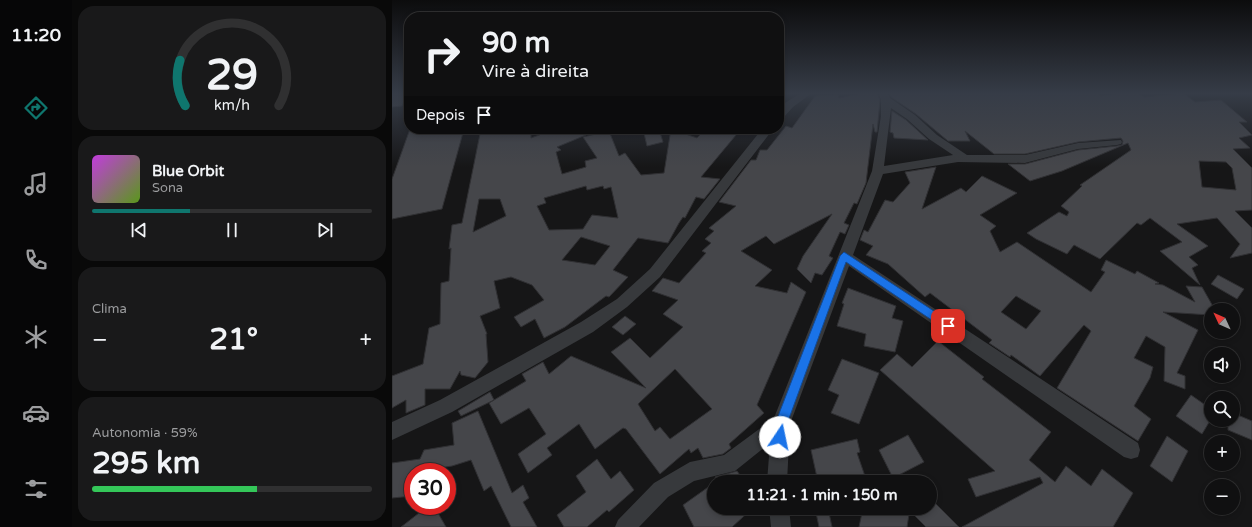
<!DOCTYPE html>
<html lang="pt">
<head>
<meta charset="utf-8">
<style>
  body { margin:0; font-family:"Varela Round",sans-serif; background:#19191a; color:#f1f3f6; height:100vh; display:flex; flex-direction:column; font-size:15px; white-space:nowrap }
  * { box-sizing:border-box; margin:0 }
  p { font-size:13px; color:#9c9d9f }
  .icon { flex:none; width:22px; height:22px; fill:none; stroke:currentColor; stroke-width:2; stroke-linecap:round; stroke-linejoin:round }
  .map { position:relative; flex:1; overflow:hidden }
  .panel { display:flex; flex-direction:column; gap:6px; padding:6px; background:#090909; width:320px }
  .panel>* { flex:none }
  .hud { position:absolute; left:12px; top:12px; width:380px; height:122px; border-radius:16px; box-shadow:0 2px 6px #0003,0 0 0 1px #303031; background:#101011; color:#f1f3f6; overflow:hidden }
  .needle { width:26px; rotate:314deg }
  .controls { position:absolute; left:812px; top:303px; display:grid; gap:8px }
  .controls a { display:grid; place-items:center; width:36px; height:36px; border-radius:50%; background:#101011; box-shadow:0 2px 6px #0003,0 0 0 1px #303031; font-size:20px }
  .speed { position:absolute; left:12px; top:463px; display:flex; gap:8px; font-size:20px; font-weight:700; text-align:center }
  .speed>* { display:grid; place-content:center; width:52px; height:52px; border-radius:50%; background:#101011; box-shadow:0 2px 6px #0003,0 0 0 1px #303031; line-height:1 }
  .speed .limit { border:6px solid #d22; background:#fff; color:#111 }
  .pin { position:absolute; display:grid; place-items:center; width:34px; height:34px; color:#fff; margin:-17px; border-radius:8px; box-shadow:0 2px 6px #0006 }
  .me { position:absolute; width:44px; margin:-22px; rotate:11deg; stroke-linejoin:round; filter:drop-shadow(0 0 3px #0008) }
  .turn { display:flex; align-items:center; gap:14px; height:84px; padding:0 12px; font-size:18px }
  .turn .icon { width:52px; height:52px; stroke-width:2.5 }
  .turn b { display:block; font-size:28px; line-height:34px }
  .then { display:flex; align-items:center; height:38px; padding:0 12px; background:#0003; gap:8px; font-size:15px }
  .big { font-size:30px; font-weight:700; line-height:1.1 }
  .panel .card { flex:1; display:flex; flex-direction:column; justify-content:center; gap:6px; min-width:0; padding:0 14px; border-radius:16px; background:#19191a }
  .panel .dial { align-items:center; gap:0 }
  .dial svg { height:104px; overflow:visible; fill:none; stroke:#303031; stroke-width:7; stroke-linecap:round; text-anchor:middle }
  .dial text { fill:#f1f3f6; stroke:none }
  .song { display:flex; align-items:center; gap:12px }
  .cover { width:48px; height:48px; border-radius:6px; background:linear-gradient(135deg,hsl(290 70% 55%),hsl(90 70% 35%)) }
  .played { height:4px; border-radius:2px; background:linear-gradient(90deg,#0f766e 35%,#303031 35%) }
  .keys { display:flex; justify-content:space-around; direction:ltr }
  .heat { display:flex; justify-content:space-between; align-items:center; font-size:22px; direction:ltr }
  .charge { height:6px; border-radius:3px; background:linear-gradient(90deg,#34c759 59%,#303031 0) }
  .trip { position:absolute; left:315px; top:475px; width:230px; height:40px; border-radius:20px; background:#101011; box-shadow:0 2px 6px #0003,0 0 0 1px #303031; font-weight:700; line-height:40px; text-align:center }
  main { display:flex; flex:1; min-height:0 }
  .menu { display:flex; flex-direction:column; width:72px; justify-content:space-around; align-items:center; background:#060607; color:#9c9d9f }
  .menu .icon { width:28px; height:28px }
  .menu .active { color:#0f766e }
  .menu b { font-size:18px; color:#f1f3f6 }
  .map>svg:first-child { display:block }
  .building { fill:#45464a; stroke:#303033; fill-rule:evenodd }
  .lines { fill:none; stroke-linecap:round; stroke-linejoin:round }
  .street { fill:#37393c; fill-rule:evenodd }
  .route { fill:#1a73e8; stroke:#114b97 }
</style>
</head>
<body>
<main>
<nav class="menu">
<b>11:20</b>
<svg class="icon active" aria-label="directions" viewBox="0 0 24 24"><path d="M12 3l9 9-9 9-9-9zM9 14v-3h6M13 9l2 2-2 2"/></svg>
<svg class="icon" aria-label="music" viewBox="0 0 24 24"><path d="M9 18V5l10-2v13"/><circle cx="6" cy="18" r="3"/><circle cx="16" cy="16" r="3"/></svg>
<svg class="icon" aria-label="phone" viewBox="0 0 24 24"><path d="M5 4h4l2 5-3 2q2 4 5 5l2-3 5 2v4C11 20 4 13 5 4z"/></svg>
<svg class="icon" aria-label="climate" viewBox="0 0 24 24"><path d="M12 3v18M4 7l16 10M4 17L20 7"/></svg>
<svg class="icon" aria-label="car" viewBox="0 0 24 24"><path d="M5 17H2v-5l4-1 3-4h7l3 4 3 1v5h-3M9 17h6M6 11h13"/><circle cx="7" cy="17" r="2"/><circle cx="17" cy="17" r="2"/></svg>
<svg class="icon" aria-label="filters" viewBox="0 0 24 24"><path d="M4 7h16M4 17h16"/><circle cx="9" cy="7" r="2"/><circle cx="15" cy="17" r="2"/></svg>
</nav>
<section class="panel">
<div class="card dial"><svg viewBox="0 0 100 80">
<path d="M14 69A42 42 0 1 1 86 69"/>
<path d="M14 69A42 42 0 0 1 10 34" stroke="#0f766e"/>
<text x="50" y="56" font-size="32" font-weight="700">29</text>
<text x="50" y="72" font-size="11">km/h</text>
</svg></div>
<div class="card">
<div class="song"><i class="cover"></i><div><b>Blue Orbit</b><p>Sona</p></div></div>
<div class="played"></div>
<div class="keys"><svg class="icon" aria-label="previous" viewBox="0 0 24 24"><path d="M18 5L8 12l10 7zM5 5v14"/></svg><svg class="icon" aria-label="pause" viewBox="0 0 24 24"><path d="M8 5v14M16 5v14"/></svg><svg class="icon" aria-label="next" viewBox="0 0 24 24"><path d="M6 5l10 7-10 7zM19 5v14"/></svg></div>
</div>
<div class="card"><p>Clima</p>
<div class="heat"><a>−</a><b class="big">21°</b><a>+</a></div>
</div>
<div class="card"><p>Autonomia · 59%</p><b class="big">295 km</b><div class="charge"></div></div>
</section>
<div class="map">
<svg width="860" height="527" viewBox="0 0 860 527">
  <rect width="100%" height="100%" fill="#161617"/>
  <path class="building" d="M0 93H15L10 106 0 107Z
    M471 93H485L488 100 485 132H483L481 124 474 183 465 204 462 203 452 223 457 225 453 234 448 232 437 256 441 258 430 275 423 273 419 283 405 269 411 256 440 214 382 244 374 236 349 251 380 270 363 286 395 293 399 282 414 292 365 405 372 413 337 444 339 448 331 454 311 458 306 448 299 453 297 449 268 474 234 429 231 428 203 449 187 424 155 448 160 455 136 473 126 454 154 434 137 408 109 424 97 403 134 381 130 374 151 362 157 374 179 356 254 388 219 352 238 338 258 358 291 327 271 314 286 300 260 291 271 278 287 283 314 253 310 251 319 243 313 239 322 231 317 228 344 206 327 202 359 160H364L368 150H375L394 126 400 128 423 96 446 94 447 98ZM283 369 320 409 278 439 268 427 263 431 246 404Z
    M498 93H706L708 96 730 93H746L752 97 791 93 803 102 829 100 855 122H847L860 135 847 138 858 148 841 149 860 168V210L843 211 860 228V253L838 258 848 244 825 218 785 224 816 246 797 257 806 265 800 268 808 285 768 251 790 242 758 218 749 225 745 223 708 259 682 245 675 254 644 239 635 233 667 212 675 216 677 212 669 206 690 186 688 185 739 150 736 143 670 171 638 181 616 164H633L686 150 725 146 730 145 731 141 729 138 686 142 633 154H602L573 131 578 141H556L524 114 499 97ZM807 161 834 162 840 168 844 190 810 187Z
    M500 111 514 120 536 140 502 138 501 133 498 132Z
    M18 129H72L50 209 0 219V179Z
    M117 129H139V138L158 131 159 133 165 129H177L194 135 165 147 169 150 164 152 170 174 194 167 193 161 205 158 191 137 217 131 227 156 233 153 249 175 272 173 279 129 305 138 314 129H349L309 177 328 179 312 199 304 197 293 218 291 217 287 223 276 243 246 238 221 270 236 277 217 297 214 296 173 327 152 338 143 319 129 327 122 317 152 300 140 285 119 277 102 281 108 308 88 316 95 334H94L96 362 83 378 69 375 68 371 58 389H33V405L14 413V400L0 408V376L31 364 37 328 48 324 49 283 57 281 59 248 57 249 60 225 70 223 88 134ZM194 186 195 190 211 186 212 189 219 187 226 218 200 215 191 229 157 230 145 206 154 203 152 198ZM87 199H108L114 216 81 232ZM189 237 218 246 203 265 170 260Z
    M251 129H267L271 142 255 146Z
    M544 167 530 209 569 188 574 192 590 176 625 193 588 215 604 226 598 231 608 252 625 242 699 292 713 272 709 270 714 260 743 274 745 271 767 283 763 284 771 285 803 302 794 286 810 287 823 310H819V315L771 312 806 330 785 373 793 376V389L772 381 773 347 754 336 742 358 761 367 758 378 742 406 759 419 746 441 665 388 699 331 692 325 648 376 619 355 618 357 597 343 600 340 538 293 533 297 496 264 474 255 481 246 468 240 472 230 476 232 493 200 501 202 518 183 513 172ZM624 296 649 311 634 329 609 312Z
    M826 275 852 289 845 299 819 284Z
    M456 288 504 306 500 318 511 321 503 352 472 346 474 334 445 326 452 304 450 303Z
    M233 316 244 324 231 335 220 327Z
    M546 341 592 377 590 379 659 432 637 460 663 482 674 466 699 486 710 469 741 493 721 527H570L651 483 648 477 584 497 576 479 603 471 488 370 505 354 520 367Z
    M450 359 487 373 467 424 439 413 447 395 436 390Z
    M98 392 102 400 69 416 66 411Z
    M799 395 819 409V419L810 434 784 416Z
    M86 411 120 493 131 485 137 498 131 502 145 527H119L99 486 92 491 79 460 60 466 21 472V496L0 498V463L28 459 32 450 62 445 60 423Z
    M841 413 860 421V440L836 430V420H841Z
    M516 435 532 462 501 478 487 450Z
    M775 436 796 451 780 482 758 466Z
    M465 439 468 452 465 453 475 482H426L419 450Z
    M205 459 219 479 228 471 242 490 217 512 215 510 195 527H172L165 515 194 492 184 476Z
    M345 471 353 482H326L323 477Z
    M322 483V508H361L340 527H302L291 505Z
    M538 498 567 527H534L523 516 530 508H538Z
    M36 506H42L54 527H9Z
    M423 508H436L440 527H427Z
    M471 508H518L515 527H467Z"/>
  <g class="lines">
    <path class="street" d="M409 93H420L401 107 391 118 387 119V110L393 103Z
      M486 93H496L498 98 523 115 545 135 575 155H633L686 143 729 140 730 142 729 144 725 145 686 149 633 163 566 162 491 174 461 255 746 443 748 450 746 457 739 459 732 457 457 266 398 424 395 482H375L378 443 343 471 302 481 276 497 247 527H223L226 520 262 483 298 462 332 455 382 418 480 171 489 116V100ZM499 108 515 119 537 139 561 155 492 166Z
      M370 129H381L268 277 235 307 201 332 60 412 0 440V422L48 400 189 322 225 299 258 269Z
      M377 508H397L399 527H379Z"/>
  </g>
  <linearGradient id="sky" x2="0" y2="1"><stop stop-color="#0c0c0d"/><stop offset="0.56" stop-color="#363c47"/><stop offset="1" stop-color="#363c47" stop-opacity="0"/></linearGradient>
  <rect width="860" height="167" fill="url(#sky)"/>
  <path class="route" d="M452 252 560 323 562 326 560 329H553L454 262 395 424 392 442 388 443 384 442 382 437 383 424 448 256Z"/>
</svg>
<div class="controls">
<a><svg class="needle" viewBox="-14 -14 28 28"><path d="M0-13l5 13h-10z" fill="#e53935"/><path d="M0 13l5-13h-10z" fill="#9c9d9f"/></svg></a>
<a><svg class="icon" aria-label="sound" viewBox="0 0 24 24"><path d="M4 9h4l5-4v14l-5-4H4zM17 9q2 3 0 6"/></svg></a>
<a><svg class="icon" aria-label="search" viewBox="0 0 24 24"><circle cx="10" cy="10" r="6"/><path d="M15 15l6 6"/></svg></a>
<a>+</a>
<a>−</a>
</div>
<div class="speed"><div class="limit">30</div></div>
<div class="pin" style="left:556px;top:326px;background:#d93025"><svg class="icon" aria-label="arrive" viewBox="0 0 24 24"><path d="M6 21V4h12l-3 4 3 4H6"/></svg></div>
<svg class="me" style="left:388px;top:437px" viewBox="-20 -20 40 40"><circle r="19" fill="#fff"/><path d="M0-13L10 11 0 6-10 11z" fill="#1a73e8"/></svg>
<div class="trip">11:21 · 1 min · 150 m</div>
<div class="hud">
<div class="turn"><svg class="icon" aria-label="right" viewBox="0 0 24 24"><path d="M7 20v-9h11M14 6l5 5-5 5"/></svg><div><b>90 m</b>Vire à direita</div></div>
<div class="then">Depois<svg class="icon" aria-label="arrive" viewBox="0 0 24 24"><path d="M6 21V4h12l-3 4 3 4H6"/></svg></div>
</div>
</div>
</main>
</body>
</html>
